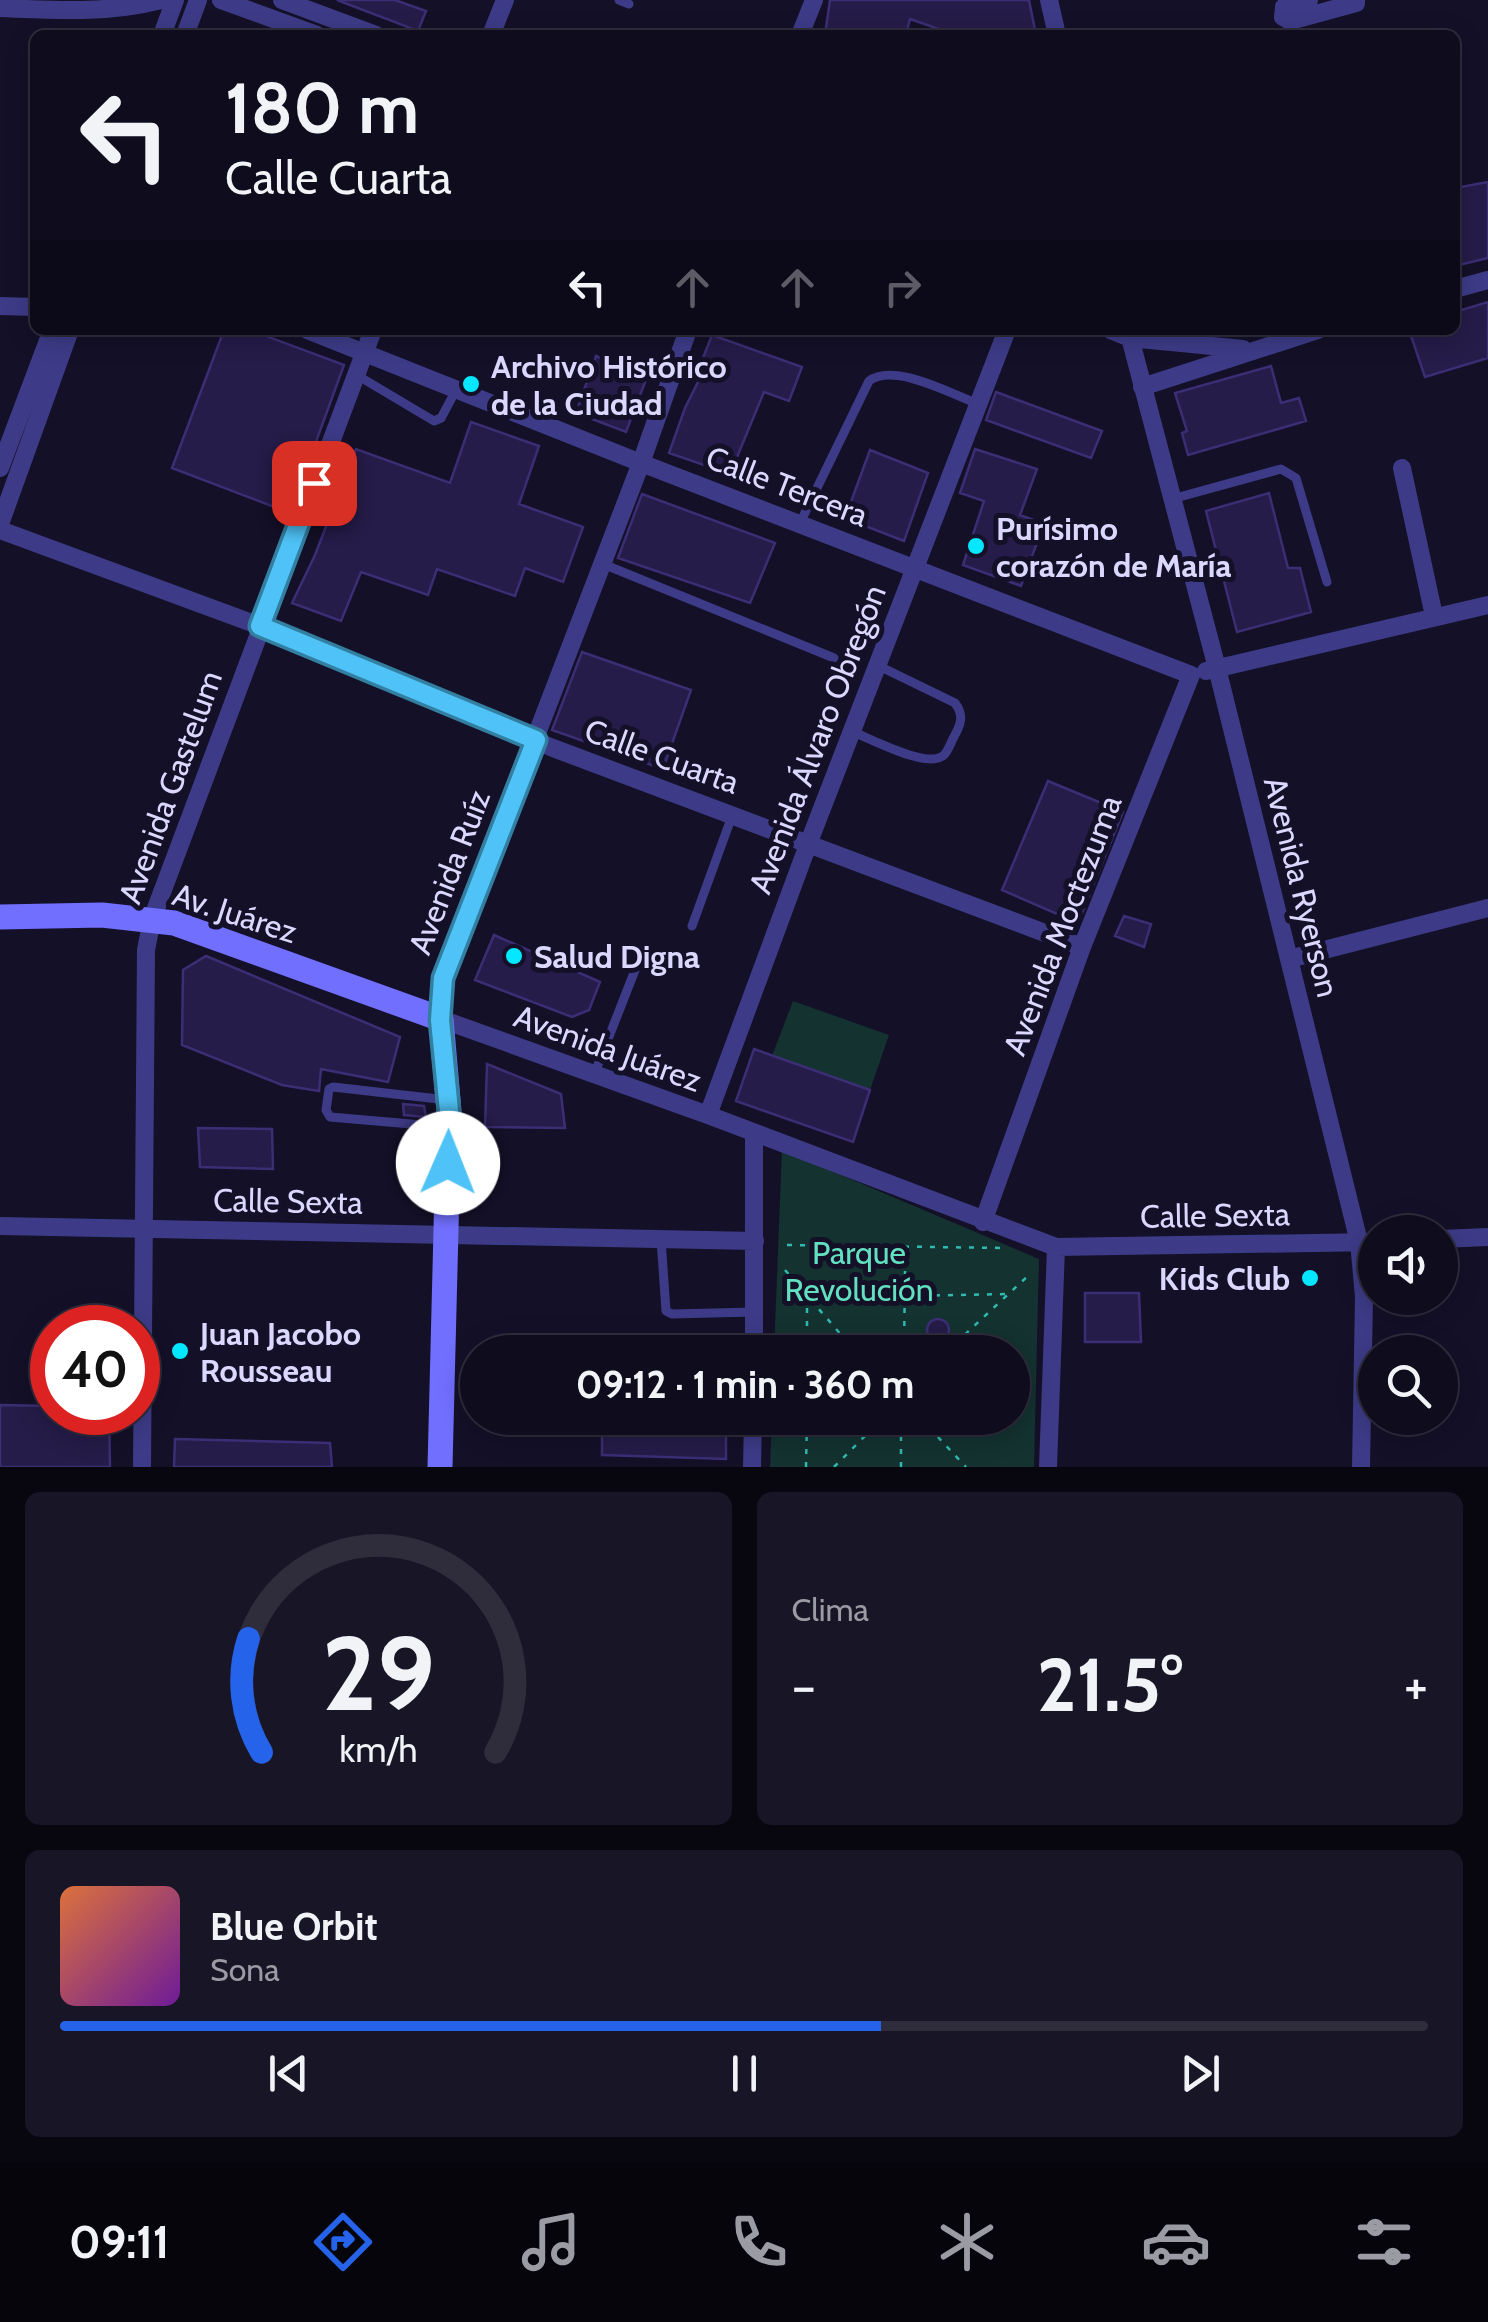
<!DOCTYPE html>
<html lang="es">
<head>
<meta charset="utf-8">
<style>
  body { margin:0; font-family:Cabin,sans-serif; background:#181527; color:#f1f3f6; height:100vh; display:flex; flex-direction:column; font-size:38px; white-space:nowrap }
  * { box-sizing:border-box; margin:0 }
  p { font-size:32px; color:#9b9ba4 }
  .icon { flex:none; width:55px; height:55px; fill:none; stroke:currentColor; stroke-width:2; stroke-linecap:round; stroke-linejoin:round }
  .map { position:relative; height:1467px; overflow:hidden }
  .drawer { display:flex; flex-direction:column; gap:25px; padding:25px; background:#080710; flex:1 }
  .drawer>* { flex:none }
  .hud { position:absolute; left:30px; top:30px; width:1430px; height:305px; border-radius:15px; box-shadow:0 5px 25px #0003,0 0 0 2px #2f2c3c; background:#0f0c1e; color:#f1f3f6; overflow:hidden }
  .buttons { position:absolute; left:1358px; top:1215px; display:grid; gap:20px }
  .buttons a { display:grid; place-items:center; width:100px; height:100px; border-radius:50%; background:#0f0c1e; box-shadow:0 5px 25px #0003,0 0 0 2px #2f2c3c; font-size:50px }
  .speed { position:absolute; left:30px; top:1305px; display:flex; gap:20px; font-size:50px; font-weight:700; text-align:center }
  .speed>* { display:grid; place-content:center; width:130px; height:130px; border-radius:50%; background:#0f0c1e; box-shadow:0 5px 25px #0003,0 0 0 2px #2f2c3c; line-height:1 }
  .speed .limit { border:15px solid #d22; background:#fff; color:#111 }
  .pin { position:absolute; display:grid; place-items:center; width:85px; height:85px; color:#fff; margin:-42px; border-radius:20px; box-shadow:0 5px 15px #0006 }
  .me { position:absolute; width:110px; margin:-55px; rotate:1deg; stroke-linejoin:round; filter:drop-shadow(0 0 8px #0008) }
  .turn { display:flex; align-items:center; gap:35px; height:210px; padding:0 30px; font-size:45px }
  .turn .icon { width:130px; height:130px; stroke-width:2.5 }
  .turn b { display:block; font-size:70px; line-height:85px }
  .lanes { display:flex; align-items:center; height:95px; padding:0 30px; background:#0003; justify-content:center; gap:50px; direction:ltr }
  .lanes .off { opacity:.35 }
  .big { font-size:75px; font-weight:700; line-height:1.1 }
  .drawer .widget { flex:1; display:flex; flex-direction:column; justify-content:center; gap:15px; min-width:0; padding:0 35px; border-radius:15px; background:#181527 }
  .drawer .dial { align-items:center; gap:0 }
  .dial svg { height:260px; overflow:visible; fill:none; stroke:#2f2c3c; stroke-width:7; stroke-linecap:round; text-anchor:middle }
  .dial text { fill:#f1f3f6; stroke:none }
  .song { display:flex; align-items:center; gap:30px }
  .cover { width:120px; height:120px; border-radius:15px; background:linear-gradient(135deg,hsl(20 70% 55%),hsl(280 70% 35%)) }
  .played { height:10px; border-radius:5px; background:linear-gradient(90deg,#2563eb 60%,#2f2c3c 60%) }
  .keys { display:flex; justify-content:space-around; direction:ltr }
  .heat { display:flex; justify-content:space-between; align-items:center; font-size:55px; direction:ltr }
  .drawer .tiles { flex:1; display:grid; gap:25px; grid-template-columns:1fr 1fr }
  .widget:last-child { grid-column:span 2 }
  .trip { position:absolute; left:460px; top:1335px; width:570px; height:100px; border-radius:50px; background:#0f0c1e; box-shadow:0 5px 25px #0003,0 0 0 2px #2f2c3c; font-weight:700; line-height:100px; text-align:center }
  .menu { display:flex; height:160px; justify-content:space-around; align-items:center; background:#06050c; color:#9b9ba4 }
  .menu .icon { width:70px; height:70px }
  .menu .selected { color:#2563eb }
  .menu b { font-size:45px; color:#f1f3f6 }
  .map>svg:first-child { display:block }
  .green { fill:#133230 }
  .building { fill:#251c49; stroke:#3b2e75; stroke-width:2.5 }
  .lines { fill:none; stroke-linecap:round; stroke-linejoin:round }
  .path { stroke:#30bab0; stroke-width:2.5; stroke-dasharray:5 8; stroke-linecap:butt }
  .lane { stroke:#3d3b87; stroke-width:9 }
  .street { stroke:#3d3b87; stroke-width:18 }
  .secondary { stroke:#716ffe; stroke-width:25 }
  .route-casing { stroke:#337fa1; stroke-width:25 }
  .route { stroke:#4fc3f7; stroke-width:18 }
  .poi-dot { fill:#04e7fe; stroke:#141028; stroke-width:4 }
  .labels { text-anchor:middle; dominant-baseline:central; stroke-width:10; stroke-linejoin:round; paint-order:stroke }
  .poi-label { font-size:32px; font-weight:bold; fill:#dbd7ff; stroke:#141028; text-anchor:start }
  .street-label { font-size:32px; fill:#dbd7ff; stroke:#141028 }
  .park-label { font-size:32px; fill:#62e0bf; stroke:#141028 }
</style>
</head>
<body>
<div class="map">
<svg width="1488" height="1467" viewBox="0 0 1488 1467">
  <rect width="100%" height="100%" fill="#141028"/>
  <path class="green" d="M793 1001 889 1035 870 1090 772 1056Z
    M782 1150 1039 1259 1034 1467H770L772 1418H1012V1352H774Z"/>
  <path class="building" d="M337 0H395L426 11 418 31Z
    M830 0H1029L1036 35H956L910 19 906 35H825Z
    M1488 182V258L1455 266V188Z
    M1488 302V358L1425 377 1409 330H1455V312Z
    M224 330H250L344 365 290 513 172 468Z
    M712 335 802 367 789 401 764 392 730 474 669 453 685 408 704 370 699 368Z
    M596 356 647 377 626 432 576 413Z
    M1271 366 1281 403 1299 398 1306 421 1188 455 1182 433 1187 431 1175 393Z
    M996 392 1102 431 1091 458 986 420Z
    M471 422 539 446 519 504 583 527 563 582 525 568 515 596 437 569 428 595 361 572 341 621 292 603 315 555 356 449 450 483Z
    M975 449 1037 469 1020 515 1044 524 1021 586 963 565 984 501 960 493Z
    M870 450 928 473 904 541 845 518Z
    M1269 493 1288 568H1300L1311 612 1237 632 1206 511Z
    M642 494 775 543 750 603 618 558Z
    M582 652 691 690 663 769 552 730Z
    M1048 781 1123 812 1078 923 1002 890Z
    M1124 916 1151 924 1144 947 1115 936Z
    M494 935 600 982 589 1010 572 1017 475 980Z
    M206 956 400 1037 388 1082 321 1069 319 1091 282 1085 182 1045 183 970Z
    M754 1049 870 1090 853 1142 736 1101Z
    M487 1064 561 1094 565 1128 485 1127Z
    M403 1104 424 1106 426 1117 404 1115Z
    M198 1128 272 1129 273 1169 200 1167Z
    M1085 1293H1139L1141 1342H1085Z
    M927 1330a11 11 0 1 1 22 0a11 11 0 1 1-22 0Z
    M0 1405 52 1406V1412H109L110 1467H0Z
    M602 1418H726V1459L602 1455Z
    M175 1439 330 1443 332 1467H174Z"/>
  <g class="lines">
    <path class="path" d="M787 1245 1005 1248
      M785 1270 856 1352
      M807 1352V1298L1008 1294
      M904 1352 905 1271
      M946 1352 1030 1274
      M1012 1399 1026 1400
      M920 1418 966 1467
      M806 1467 807 1418
      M834 1467 883 1418
      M901 1467V1418"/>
    <path class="lane" d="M619 0 629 4
      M355 374 434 421 441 418 456 390
      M1172 499 1281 469 1296 478 1327 582
      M800 523 869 381C894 362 951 394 978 404
      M603 564 834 658
      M851 731C870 738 928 770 944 755 949 750 952 739 956 733 962 721 963 714 955 703L879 666
      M692 926 732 816
      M594 1075 637 965
      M446 1127 330 1117 326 1110 329 1089 333 1087 447 1100
      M661 1239 666 1311 672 1314 755 1312"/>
    <path class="street" d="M221 0 317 35
      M282 0 376 35
      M1049 0 1057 35
      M1309 0 1284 7 1283 17 1290 21 1356 3V0
      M0 8C55 10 107 14 161 0
      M162 35 175 0
      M185 35 198 0
      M491 35 505 0
      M800 35 814 0
      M1455 289 1488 280
      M0 306 35 307
      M307 330 641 463 1191 675
      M688 330 641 463 443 978 441 1019 708 1115 1056 1247 1375 1242
      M1110 330 1130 338 1243 349
      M1128 330 1217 668 1359 1242 1364 1297 1361 1467
      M1142 387 1318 330
      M0 468 52 330
      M1402 468 1434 616
      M0 524 70 330
      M0 530 260 626 553 748 1082 947
      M1206 671 1488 605
      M1289 959 1488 908
      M708 1115 809 842 1007 330
      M754 1135V1352
      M983 1222 1082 947 1191 675
      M0 1226 755 1241
      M1440 1239 1488 1237
      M142 1467 146 950 152 919 373 330
      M752 1467 753 1418
      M1048 1467 1056 1247"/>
    <path class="secondary" d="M0 917 102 915 174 923 441 1019 449 1111 440 1467"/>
  </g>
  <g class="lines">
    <defs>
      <path id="route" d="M314 483 260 626 536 740 443 978 440 1020 449 1111 448 1163"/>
    </defs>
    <use href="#route" class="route-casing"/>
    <use href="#route" class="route"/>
  </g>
  <g class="poi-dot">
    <circle cx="471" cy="384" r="10"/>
    <circle cx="976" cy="546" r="10"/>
    <circle cx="514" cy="956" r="10"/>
    <circle cx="1310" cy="1278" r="10"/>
    <circle cx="180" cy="1351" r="10"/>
  </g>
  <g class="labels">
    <g class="poi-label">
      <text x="491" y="366">Archivo Histórico<tspan x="491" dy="37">de la Ciudad</tspan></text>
      <text x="996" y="528">Purísimo<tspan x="996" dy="37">corazón de María</tspan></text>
      <text x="534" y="956">Salud Digna</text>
      <text x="1290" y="1278" text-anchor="end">Kids Club</text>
      <text x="200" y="1333">Juan Jacobo<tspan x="200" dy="37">Rousseau</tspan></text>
    </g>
    <g class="street-label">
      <text transform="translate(787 486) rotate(21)">Calle Tercera</text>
      <text transform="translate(817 739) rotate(-69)">Avenida Álvaro Obregón</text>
      <text transform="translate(662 756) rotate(20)">Calle Cuarta</text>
      <text transform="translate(170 787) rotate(-70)">Avenida Gastelum</text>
      <text transform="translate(449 872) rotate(-69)">Avenida Ruíz</text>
      <text transform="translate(1302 887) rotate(76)">Avenida Ryerson</text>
      <text transform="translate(235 913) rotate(18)">Av. Juárez</text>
      <text transform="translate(1062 925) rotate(-69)">Avenida Moctezuma</text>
      <text transform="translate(608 1048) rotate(20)">Avenida Juárez</text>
      <text transform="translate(288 1201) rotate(1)">Calle Sexta</text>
      <text transform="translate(1215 1215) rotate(-1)">Calle Sexta</text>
    </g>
    <g class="park-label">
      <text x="859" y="1252">Parque<tspan x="859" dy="37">Revolución</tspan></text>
    </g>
  </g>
</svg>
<div class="buttons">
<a><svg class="icon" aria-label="sound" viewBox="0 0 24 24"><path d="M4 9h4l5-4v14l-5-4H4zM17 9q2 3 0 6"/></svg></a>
<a><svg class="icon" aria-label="search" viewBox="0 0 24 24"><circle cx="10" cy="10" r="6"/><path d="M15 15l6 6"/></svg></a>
</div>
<div class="speed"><div class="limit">40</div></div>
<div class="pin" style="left:314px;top:483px;background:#d93025"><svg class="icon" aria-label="arrive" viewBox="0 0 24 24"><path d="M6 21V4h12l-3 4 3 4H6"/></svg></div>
<svg class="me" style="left:448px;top:1163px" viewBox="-20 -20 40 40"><circle r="19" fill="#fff"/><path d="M0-13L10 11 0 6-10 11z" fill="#4fc3f7"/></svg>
<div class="trip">09:12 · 1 min · 360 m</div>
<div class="hud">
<div class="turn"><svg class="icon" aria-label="left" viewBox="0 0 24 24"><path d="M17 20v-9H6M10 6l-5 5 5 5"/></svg><div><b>180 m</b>Calle Cuarta</div></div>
<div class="lanes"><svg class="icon" aria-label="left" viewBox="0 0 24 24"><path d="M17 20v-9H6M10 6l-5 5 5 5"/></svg><svg class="icon off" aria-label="ahead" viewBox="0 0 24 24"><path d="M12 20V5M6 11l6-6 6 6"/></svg><svg class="icon off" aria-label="ahead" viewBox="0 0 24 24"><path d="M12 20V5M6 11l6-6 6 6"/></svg><svg class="icon off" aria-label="right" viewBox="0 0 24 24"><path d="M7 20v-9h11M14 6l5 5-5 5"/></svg></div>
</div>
</div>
<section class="drawer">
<div class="tiles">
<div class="widget dial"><svg viewBox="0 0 100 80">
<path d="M14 69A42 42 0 1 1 86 69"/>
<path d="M14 69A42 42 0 0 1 10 34" stroke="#2563eb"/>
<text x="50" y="56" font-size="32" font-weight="700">29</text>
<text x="50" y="72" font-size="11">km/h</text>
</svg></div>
<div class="widget"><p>Clima</p>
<div class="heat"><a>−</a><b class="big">21.5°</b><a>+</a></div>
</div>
<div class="widget">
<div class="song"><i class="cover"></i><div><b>Blue Orbit</b><p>Sona</p></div></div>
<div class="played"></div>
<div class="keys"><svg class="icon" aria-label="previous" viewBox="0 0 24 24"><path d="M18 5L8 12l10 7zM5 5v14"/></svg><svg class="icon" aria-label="pause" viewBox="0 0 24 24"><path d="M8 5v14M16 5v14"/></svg><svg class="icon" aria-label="next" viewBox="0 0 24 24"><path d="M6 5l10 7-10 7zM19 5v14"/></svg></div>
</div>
</div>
</section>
<nav class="menu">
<b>09:11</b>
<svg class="icon selected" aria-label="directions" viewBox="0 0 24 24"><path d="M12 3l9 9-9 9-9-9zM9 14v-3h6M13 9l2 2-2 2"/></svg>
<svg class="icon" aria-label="music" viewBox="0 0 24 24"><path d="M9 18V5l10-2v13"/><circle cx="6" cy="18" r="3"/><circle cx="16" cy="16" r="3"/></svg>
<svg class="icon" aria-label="phone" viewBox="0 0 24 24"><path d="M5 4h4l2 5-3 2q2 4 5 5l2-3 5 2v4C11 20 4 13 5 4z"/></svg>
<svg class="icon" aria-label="climate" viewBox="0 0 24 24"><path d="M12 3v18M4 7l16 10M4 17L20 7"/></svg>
<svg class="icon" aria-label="car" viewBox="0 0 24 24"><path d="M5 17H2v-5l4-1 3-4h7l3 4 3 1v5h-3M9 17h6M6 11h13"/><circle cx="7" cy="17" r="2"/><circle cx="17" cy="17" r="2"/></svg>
<svg class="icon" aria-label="filters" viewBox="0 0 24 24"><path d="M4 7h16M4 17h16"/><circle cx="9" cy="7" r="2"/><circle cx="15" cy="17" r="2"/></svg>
</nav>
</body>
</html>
